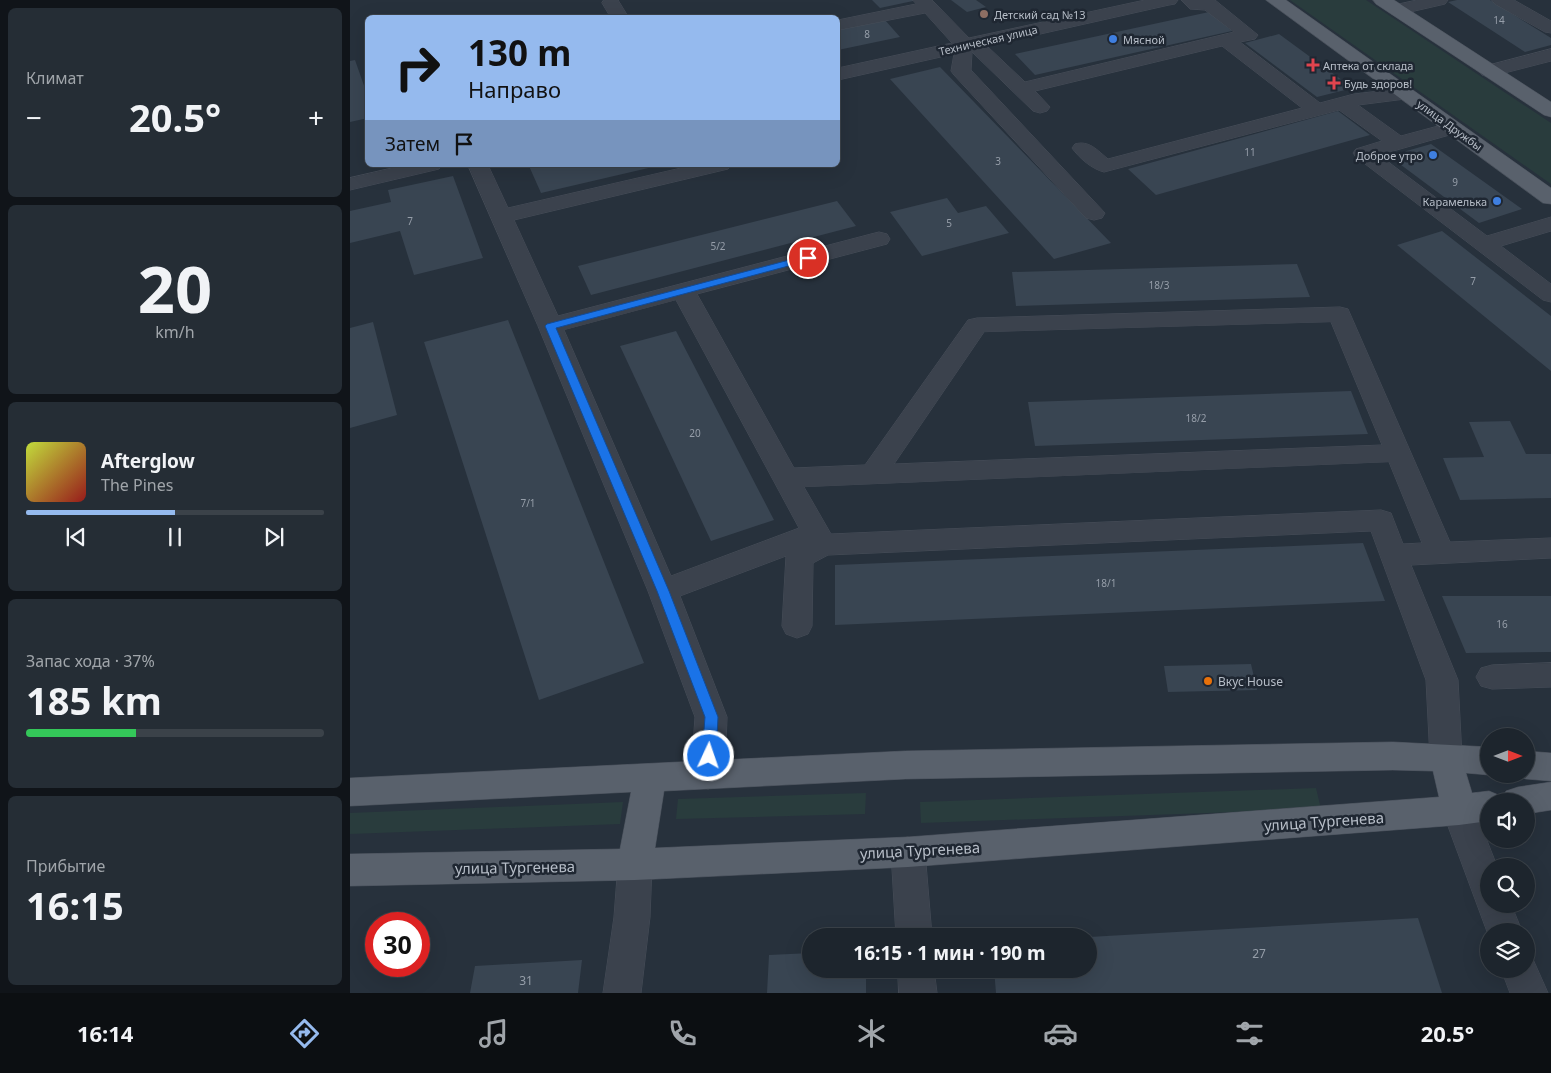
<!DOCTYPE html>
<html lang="ru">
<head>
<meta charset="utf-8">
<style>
  body { margin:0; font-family:"Noto Sans",sans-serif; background:#252d35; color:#f1f3f6; height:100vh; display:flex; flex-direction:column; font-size:19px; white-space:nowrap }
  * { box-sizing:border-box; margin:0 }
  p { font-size:16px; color:#a0a5aa }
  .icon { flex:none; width:28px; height:28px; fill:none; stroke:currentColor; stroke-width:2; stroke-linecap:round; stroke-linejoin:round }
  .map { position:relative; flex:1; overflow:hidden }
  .sheet { display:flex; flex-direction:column; gap:8px; padding:8px; background:#101419; width:350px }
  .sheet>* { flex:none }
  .guide { position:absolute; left:15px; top:15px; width:475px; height:152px; border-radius:8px; box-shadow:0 5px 20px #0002,0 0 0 1px #3b4249; background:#95baee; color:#111; overflow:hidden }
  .needle { width:32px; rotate:90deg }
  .buttons { position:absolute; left:1130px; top:728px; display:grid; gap:10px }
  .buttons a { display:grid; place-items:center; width:55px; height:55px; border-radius:50%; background:#1d252d; box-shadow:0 5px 20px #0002,0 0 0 1px #3b4249; font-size:25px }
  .speed { position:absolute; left:15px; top:912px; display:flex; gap:10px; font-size:25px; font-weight:700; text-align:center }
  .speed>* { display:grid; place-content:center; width:65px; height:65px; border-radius:50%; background:#1d252d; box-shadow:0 5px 20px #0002,0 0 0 1px #3b4249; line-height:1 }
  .speed .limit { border:8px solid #d22; background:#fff; color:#111 }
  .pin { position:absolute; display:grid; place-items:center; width:42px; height:42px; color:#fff; margin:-21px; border:2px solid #fff; border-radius:50%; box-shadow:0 1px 5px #0007 }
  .me { position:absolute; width:55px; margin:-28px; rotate:3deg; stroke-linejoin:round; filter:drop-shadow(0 0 4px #0008) }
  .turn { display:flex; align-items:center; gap:18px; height:105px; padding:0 20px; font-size:22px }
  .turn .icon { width:65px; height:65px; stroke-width:2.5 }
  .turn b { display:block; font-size:35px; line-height:42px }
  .then { display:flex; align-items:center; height:48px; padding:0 20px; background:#0003; gap:10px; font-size:19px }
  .big { font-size:38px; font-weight:700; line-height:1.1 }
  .sheet .card { flex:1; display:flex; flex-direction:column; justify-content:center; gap:8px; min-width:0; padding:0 18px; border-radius:8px; background:#252d35 }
  .sheet .dial { align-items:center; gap:0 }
  .dial b { font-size:65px; line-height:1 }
  .song { display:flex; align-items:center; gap:15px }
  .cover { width:60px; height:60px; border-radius:8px; background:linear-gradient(135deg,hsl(70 70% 55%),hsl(0 70% 35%)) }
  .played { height:5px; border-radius:2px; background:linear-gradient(90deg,#95baee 50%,#3b4249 50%) }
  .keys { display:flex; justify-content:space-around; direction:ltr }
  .heat { display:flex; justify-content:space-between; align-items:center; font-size:28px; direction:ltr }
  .charge { height:8px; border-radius:4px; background:linear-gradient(90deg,#34c759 37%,#3b4249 0) }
  .trip { position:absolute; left:452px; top:928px; width:295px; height:50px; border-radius:25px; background:#1d252d; box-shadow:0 5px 20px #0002,0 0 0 1px #3b4249; font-weight:700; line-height:50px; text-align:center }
  .tabs { display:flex; height:80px; justify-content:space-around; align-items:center; background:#0c0f12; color:#a0a5aa }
  .tabs .icon { width:35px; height:35px }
  .tabs .selected { color:#95baee }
  .tabs b { font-size:22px; color:#f1f3f6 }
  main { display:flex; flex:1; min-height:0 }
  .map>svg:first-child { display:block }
  .green { fill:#293c3d }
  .building { fill:#394552 }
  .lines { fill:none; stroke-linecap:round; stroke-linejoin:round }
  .minor-casing { stroke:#474e59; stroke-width:1 }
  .major-casing { stroke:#474e59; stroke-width:1 }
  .minor { fill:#3b424d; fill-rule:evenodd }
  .major { fill:#59616c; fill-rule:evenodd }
  .route { fill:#1a73e8; stroke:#114b97 }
  .education-dot { fill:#8d6e63; stroke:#1f2732; stroke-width:2 }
  .shop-dot { fill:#3f7fe0; stroke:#1f2732; stroke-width:2 }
  .health-dot { fill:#e0444e; stroke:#1f2732; stroke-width:2 }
  .food-dot { fill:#e8710a; stroke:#1f2732; stroke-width:2 }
  .labels { text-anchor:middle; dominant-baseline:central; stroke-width:5; stroke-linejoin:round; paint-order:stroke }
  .number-label { font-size:10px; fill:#969ea9 }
  .far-poi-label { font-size:11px; fill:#b7bec8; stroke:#1f2732; text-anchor:start }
  .far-street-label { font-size:11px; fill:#b7bec8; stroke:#1f2732 }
  .poi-label { font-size:12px; fill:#b7bec8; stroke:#1f2732; text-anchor:start }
  .near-number-label { font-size:12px; fill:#969ea9 }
  .near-street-label { font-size:15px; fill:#b7bec8; stroke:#1f2732 }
</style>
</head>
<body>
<main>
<section class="sheet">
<div class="card"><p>Климат</p>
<div class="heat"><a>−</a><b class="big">20.5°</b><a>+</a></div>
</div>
<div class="card dial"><b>20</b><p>km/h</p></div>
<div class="card">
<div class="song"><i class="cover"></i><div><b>Afterglow</b><p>The Pines</p></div></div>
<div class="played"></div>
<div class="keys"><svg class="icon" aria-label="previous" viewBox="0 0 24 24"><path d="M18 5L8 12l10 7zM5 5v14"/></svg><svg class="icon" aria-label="pause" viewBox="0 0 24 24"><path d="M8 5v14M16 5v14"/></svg><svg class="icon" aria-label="next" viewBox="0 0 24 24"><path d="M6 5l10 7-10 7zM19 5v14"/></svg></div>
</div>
<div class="card"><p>Запас хода · 37%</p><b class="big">185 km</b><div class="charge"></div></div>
<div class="card"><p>Прибытие</p><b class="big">16:15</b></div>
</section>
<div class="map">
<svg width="1201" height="993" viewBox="0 0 1201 993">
  <rect width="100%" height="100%" fill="#27313c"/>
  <path class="green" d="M940 0H1016L1201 123V184Z
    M966 788 971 809 571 823 570 802Z
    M516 793 515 814 326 819 328 799Z
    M273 802 270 824 0 834V813Z"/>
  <path class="building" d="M522 0H563V1L530 8Z
    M601 0H626L636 7 617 12Z
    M1107 0H1140L1201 38V45L1175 52 1098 2Z
    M859 12 882 31 685 75 665 54Z
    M535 20 550 37 488 50V30Z
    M929 34 959 56 1003 88 967 97 895 43Z
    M5 60 18 97V118L0 122V61Z
    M590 67 761 243 704 259 540 79Z
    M988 111 1020 135 806 195 778 169Z
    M1081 144 1172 209 1129 223 1039 156Z
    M185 165H307V166L191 193 179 166Z
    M103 176 133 258 64 275 50 231 0 243V211L41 202 38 190Z
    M597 198 608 213 636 206 659 233 572 256 540 212Z
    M487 201 506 226 241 295 228 266Z
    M1092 231 1201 316V371L1047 245Z
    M947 264 960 297 666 306 662 272Z
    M158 320 294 663 189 700 74 342Z
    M23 322 47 415 0 428V328Z
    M326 331 424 520 361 541 270 346Z
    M1001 391 1018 434 685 446 678 402Z
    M1160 421 1176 454H1201V498L1110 500 1093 458 1134 457 1119 422Z
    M1013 543 1035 601 485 625V565Z
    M1092 596H1201V652L1116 653Z
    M901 664 907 690 818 692 814 666Z
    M1068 918 1092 993H646L644 969H739V937Z
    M461 953V969H516V993H417L419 955Z
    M232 960 228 993H120L125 966Z"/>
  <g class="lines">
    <defs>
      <path id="minor" d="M254 0H268L279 18H261L252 3Z
        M563 0H582L619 38 795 0H828L825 4 819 5 637 46 675 82 884 32 855 10 840 9 831 0H865L908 35 905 39 890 42 970 103 1004 94 1056 88 1063 90 1066 94 1063 98 1008 105 1051 136 1103 122 1110 124 1113 128 1110 132 1029 155 1137 236 1201 217V231L1151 246 1201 284V302L1193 300 1006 157 1003 153 1006 149 1032 141 989 110 754 172C742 169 729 158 722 148L725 144C739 140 747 150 758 159L952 108 872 46 685 91 700 107 697 111 690 113 683 111 622 52 621 70 755 213 752 218 744 220 736 218 604 75 601 71 604 54 488 80V68L602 43 575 13 488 30V20L566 4Z
        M1067 0H1098L1095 4 1047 15 1041 14 1038 10 1041 6Z
        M1142 0H1164L1201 21V33L1195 32 1145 4Z
        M1201 49V61L1139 77 1132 75 1129 71 1132 67Z
        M55 165H92L89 169 0 190V178Z
        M118 165H138L158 208 344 165H381L378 169 164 220 208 316 521 234 529 232 537 234 540 239 537 244 347 294 444 468 515 465 618 320 627 318 990 307 998 309 1100 542 1201 538V558L1061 565 1108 680 1112 758 1108 768 1096 772 1084 768 1080 758 1076 680 1021 531 478 555 463 563 462 626 458 634 447 638 436 634 432 626 436 556 330 596 377 717 375 775 370 785 358 789 346 785 341 775 345 717 298 591 188 326ZM326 300 449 528 321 576 214 330ZM981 322 1032 445 544 464 634 332ZM1039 462 1072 543 1053 544 1041 513 1031 510 481 534 454 487Z
        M1201 663V687L1142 689 1131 686 1126 677 1131 668 1142 665Z
        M1109 795 1121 800 1147 866H1139V904H1161L1172 931H1139V937L1092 810 1097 800Z
        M558 837 570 841 575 852 582 936H546L541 852 546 841Z
        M285 848 297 853 302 864 300 917 291 993H253L264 917 268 864 273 853Z
        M1176 954 1182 957 1198 993H1160L1151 969H1176Z
        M548 969H584L587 993H549Z"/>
      <path id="major" d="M916 0H936L1201 188V204L1193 203Z
        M1023 0H1044L1201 102V117L1194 115 1026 4Z
        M1043 742 1139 747V774H1142L1139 775 1116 773 1122 793 1139 791 1151 796 1152 799 1156 791 1168 787 1201 782V810L1176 814V801H1139V821L1109 825 558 867 285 880 0 886V854L270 849 281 792 0 806V778L555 751ZM1043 770 1083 771 1089 797 558 837 305 848 314 791 555 779Z
        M1176 751 1201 753V781L1176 779 1164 775 1176 774Z"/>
    </defs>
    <use href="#minor" class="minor-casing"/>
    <use href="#major" class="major-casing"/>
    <use href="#minor" class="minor"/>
    <use href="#major" class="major"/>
  </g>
  <path class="route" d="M458 255 463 258 461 260 206 328 319 591 368 717 366 756 364 760 359 761 354 760 352 756 355 717 307 591 195 326 197 324Z"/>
  <circle class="education-dot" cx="634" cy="14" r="5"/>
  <g class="shop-dot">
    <circle cx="763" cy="39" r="5"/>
    <circle cx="1083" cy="155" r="5"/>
    <circle cx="1147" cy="201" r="5"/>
  </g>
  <g class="health-dot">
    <path d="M960.5 57.5h5v5h5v5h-5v5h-5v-5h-5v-5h5z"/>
    <path d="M981.5 75.5h5v5h5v5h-5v5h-5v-5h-5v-5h5z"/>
  </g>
  <circle class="food-dot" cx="858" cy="681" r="5"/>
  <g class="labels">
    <g class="number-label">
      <text x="1149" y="20">14</text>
      <text x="517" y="34">8</text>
      <text x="900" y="152">11</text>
      <text x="648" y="161">3</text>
      <text x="1105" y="182">9</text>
      <text x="60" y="221">7</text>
      <text x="599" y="223">5</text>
      <text x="368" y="246">5/2</text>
      <text x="1123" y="281">7</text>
      <text x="809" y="285">18/3</text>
      <text x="846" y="418">18/2</text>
      <text x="345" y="433">20</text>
      <text x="178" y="503">7/1</text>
      <text x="756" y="583">18/1</text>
      <text x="1152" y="624">16</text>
    </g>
    <g class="far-poi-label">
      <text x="644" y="14">Детский сад №13</text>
      <text x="773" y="39">Мясной</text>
      <text x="973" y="65">Аптека от склада</text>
      <text x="994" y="83">Будь здоров!</text>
      <text x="1073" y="155" text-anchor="end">Доброе утро</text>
      <text x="1137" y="201" text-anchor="end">Карамелька</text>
    </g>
    <g class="far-street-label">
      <text transform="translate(638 40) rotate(-13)">Техническая улица</text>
      <text transform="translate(1100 125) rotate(36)">улица Дружбы</text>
    </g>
    <g class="poi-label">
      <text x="868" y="681">Вкус House</text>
    </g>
    <g class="near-number-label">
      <text x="909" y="953">27</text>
      <text x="176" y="980">31</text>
    </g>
    <g class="near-street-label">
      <text transform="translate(974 821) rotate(-4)">улица Тургенева</text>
      <text transform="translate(570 850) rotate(-3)">улица Тургенева</text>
      <text transform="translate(165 867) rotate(-1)">улица Тургенева</text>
    </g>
  </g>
</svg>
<div class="buttons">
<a><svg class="needle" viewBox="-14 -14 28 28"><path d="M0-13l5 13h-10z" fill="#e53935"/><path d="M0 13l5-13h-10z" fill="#a0a5aa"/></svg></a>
<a><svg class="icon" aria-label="sound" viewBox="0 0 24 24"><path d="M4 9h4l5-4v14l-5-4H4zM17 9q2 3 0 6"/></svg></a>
<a><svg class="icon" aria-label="search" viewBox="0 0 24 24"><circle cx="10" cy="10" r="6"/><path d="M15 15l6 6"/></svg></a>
<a><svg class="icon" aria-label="layers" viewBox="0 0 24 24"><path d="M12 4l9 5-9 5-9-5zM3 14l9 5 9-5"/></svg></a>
</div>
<div class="speed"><div class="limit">30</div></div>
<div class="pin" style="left:458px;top:258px;background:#d93025"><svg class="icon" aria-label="arrive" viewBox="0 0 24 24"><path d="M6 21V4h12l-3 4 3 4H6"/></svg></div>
<svg class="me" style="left:359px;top:756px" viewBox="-20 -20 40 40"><circle r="17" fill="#1a73e8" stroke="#fff" stroke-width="3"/><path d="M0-11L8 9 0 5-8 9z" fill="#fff"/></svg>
<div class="trip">16:15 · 1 мин · 190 m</div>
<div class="guide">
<div class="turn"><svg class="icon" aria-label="right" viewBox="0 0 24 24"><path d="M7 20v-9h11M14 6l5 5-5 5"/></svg><div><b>130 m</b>Направо</div></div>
<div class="then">Затем<svg class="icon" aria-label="arrive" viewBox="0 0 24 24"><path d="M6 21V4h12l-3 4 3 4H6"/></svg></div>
</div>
</div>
</main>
<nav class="tabs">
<b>16:14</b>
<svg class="icon selected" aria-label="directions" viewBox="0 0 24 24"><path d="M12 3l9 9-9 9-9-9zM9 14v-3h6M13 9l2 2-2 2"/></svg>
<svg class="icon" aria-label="music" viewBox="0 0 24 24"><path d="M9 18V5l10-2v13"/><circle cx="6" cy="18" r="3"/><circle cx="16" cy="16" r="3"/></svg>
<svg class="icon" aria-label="phone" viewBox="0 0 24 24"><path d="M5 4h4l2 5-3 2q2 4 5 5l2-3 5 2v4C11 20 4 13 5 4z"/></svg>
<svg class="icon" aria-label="climate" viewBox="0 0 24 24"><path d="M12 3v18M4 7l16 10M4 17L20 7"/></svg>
<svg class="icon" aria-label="car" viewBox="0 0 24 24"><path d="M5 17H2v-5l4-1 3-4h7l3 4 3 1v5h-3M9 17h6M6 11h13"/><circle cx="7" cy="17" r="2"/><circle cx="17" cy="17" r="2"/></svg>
<svg class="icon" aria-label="filters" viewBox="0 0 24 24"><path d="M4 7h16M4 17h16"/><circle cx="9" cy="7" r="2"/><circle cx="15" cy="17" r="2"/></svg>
<b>20.5°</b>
</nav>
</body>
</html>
